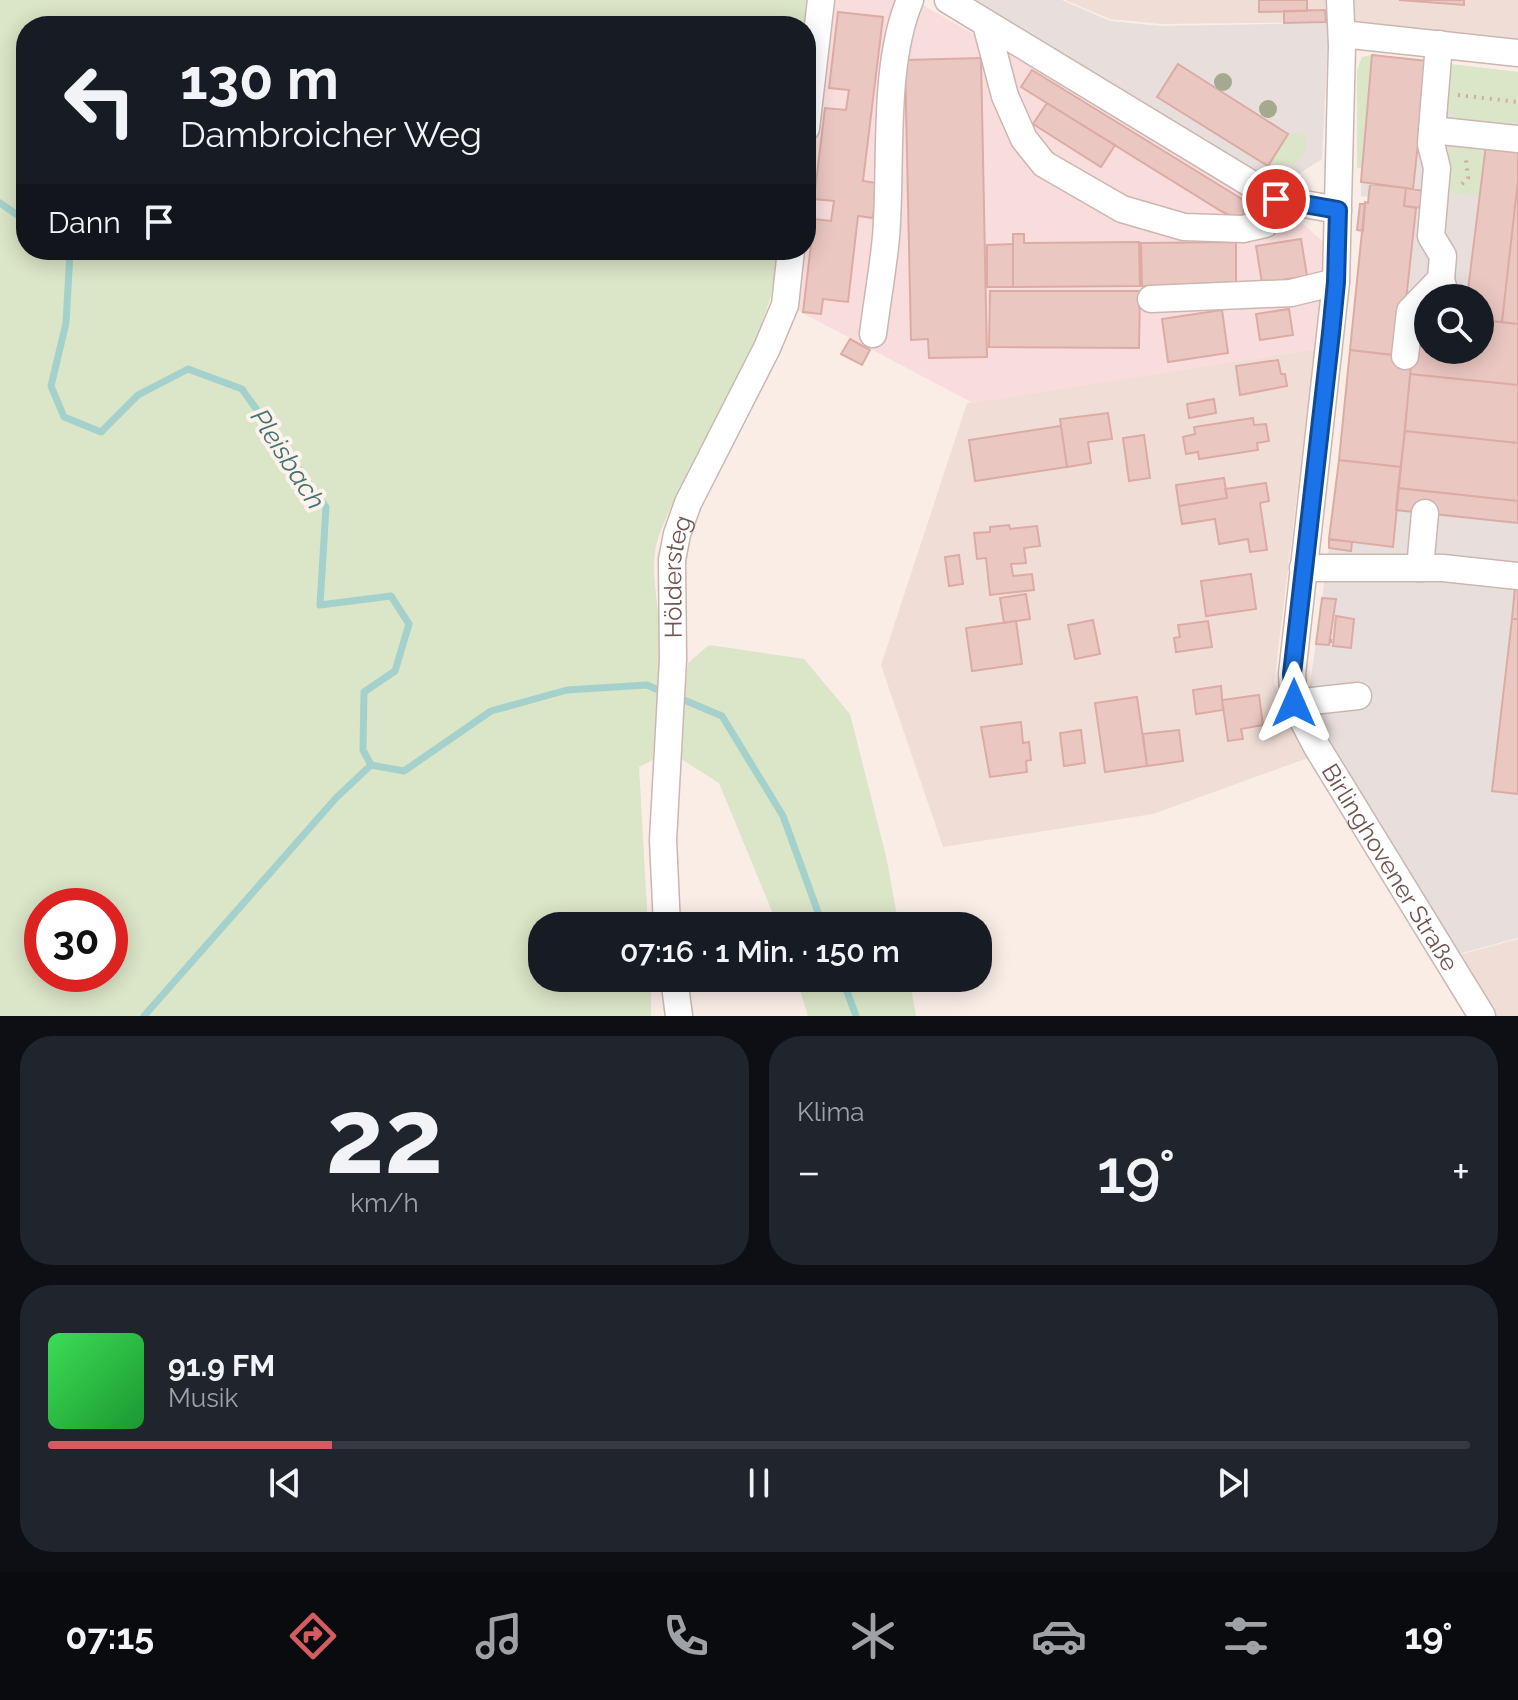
<!DOCTYPE html>
<html lang="de">
<head>
<meta charset="utf-8">
<style>
  body { margin:0; font-family:Raleway,sans-serif; background:#20242c; color:#f1f3f6; height:100vh; display:flex; flex-direction:column; font-size:30px; white-space:nowrap }
  * { box-sizing:border-box; margin:0 }
  p { font-size:26px; color:#9ea1a6 }
  .icon { flex:none; width:44px; height:44px; fill:none; stroke:currentColor; stroke-width:2; stroke-linecap:round; stroke-linejoin:round }
  .map { position:relative; height:1016px; overflow:hidden }
  .panel { display:flex; flex-direction:column; gap:20px; padding:20px; background:#0d0f14; flex:1 }
  .panel>* { flex:none }
  .top-card { position:absolute; left:16px; top:16px; width:800px; height:244px; border-radius:32px; box-shadow:0 4px 20px #0003; background:#171b24; color:#f1f3f6; overflow:hidden }
  .fabs { position:absolute; left:1414px; top:284px; display:grid; gap:16px }
  .fabs a { display:grid; place-items:center; width:80px; height:80px; border-radius:50%; background:#171b24; box-shadow:0 4px 20px #0003; font-size:40px }
  .speed { position:absolute; left:24px; top:888px; display:flex; gap:16px; font-size:40px; font-weight:700; text-align:center }
  .speed>* { display:grid; place-content:center; width:104px; height:104px; border-radius:50%; background:#171b24; box-shadow:0 4px 20px #0003; line-height:1 }
  .speed .limit { border:12px solid #d22; background:#fff; color:#111 }
  .pin { position:absolute; display:grid; place-items:center; width:68px; height:68px; color:#fff; margin:-34px; border:4px solid #fff; border-radius:50%; box-shadow:0 2px 8px #0007 }
  .me { position:absolute; width:88px; margin:-44px; rotate:0deg; stroke-linejoin:round; filter:drop-shadow(0 0 6px #0008) }
  .turn { display:flex; align-items:center; gap:28px; height:168px; padding:0 32px; font-size:36px }
  .turn .icon { width:104px; height:104px; stroke-width:2.5 }
  .turn b { display:block; font-size:56px; line-height:68px }
  .then { display:flex; align-items:center; height:76px; padding:0 32px; background:#0003; gap:16px; font-size:30px }
  .big { font-size:60px; font-weight:600; line-height:1.1 }
  .panel .widget { flex:1; display:flex; flex-direction:column; justify-content:center; gap:12px; min-width:0; padding:0 28px; border-radius:32px; background:#20242c }
  .panel .dial { align-items:center; gap:0 }
  .dial b { font-size:104px; line-height:1 }
  .song { display:flex; align-items:center; gap:24px }
  .cover { width:96px; height:96px; border-radius:12px; background:linear-gradient(135deg,hsl(130 70% 55%),hsl(130 70% 35%)) }
  .played { height:8px; border-radius:4px; background:linear-gradient(90deg,#d45b5f 20%,#363941 20%) }
  .keys { display:flex; justify-content:space-around; direction:ltr }
  .heat { display:flex; justify-content:space-between; align-items:center; font-size:44px; direction:ltr }
  .panel .tiles { flex:1; display:grid; gap:20px; grid-template-columns:1fr 1fr }
  .widget:last-child { grid-column:span 2 }
  .trip { position:absolute; left:528px; top:912px; width:464px; height:80px; border-radius:32px; background:#171b24; box-shadow:0 4px 20px #0003; font-weight:600; line-height:80px; text-align:center }
  .menu { display:flex; height:128px; justify-content:space-around; align-items:center; background:#090b0e; color:#9ea1a6 }
  .menu .icon { width:56px; height:56px }
  .menu .on { color:#d45b5f }
  .menu b { font-size:36px; color:#f1f3f6 }
  .map>svg:first-child { display:block }
  .residential { fill:#f0ded6 }
  .commercial { fill:#f8dddc }
  .industrial { fill:#e8dfdd; fill-rule:evenodd }
  .green { fill:#dbe5c7; fill-rule:evenodd }
  .lines { fill:none; stroke-linecap:round; stroke-linejoin:round }
  .stream { stroke:#a5d1cc; stroke-width:7 }
  .building { fill:#ebc7c2; stroke:#dcaba4; stroke-width:2 }
  .minor-casing { stroke:#ccb6b1; stroke-width:29 }
  .path { stroke:#d0aba5; stroke-width:4; stroke-dasharray:2 6; stroke-linecap:butt }
  .minor { stroke:#fff; stroke-width:26 }
  .tree { fill:#a5aa8f }
  .route-casing { stroke:#114b97; stroke-width:20 }
  .route { stroke:#1a73e8; stroke-width:14 }
  .labels { text-anchor:middle; dominant-baseline:central; stroke-width:8; stroke-linejoin:round; paint-order:stroke }
  .street-label { font-size:24px; fill:#70524e; stroke:#fdf2ec }
  .water-label { font-size:26px; font-style:italic; fill:#44736f; stroke:#fdf2ec }
</style>
</head>
<body>
<div class="map">
<svg width="1518" height="1016" viewBox="0 0 1518 1016">
  <rect width="100%" height="100%" fill="#f9ede6"/>
  <path class="residential" d="M1065 0H1518V46L1329 22 1161 24 1110 19Z
    M1315 349 1274 683 1308 758 1153 814 943 847 881 665 967 403Z
    M1518 939V1016H1488L1451 957Z"/>
  <path class="commercial" d="M833 0H914L1302 223 1328 246 1315 349 973 403 795 309 802 250H806V219Z"/>
  <path class="industrial" d="M970 0H1062L1110 21 1160 26 1329 23 1322 159 1280 186Z
    M1372 55 1518 72V938L1451 956 1321 741 1309 692 1329 548 1350 350 1362 231 1357 230 1360 204 1368 202V197L1361 196 1359 64ZM1428 298H1480V350H1428Z"/>
  <path class="green" d="M0 0H806L804 26H26V250H780C768 353 696 439 659 535 647 568 661 609 660 644 659 683 655 721 653 760L639 767 648 926H542V978H651V1016H0ZM42 906H110V974H42Z
    M1372 55 1362 168H1357V70L1362 57Z
    M1449 64 1518 72V131L1452 124 1453 114 1443 112Z
    M1288 134 1307 135 1305 152 1294 164 1277 165 1271 162Z
    M1450 141 1486 145 1480 196 1454 194 1445 180Z
    M709 645 804 659 850 714 886 856 899 926H778L719 783 678 757 688 663Z
    M796 978H909L916 1016H808Z"/>
  <g class="lines">
    <path class="stream" d="M0 203 26 221
      M66 250 70 253 66 323 51 386 64 417 101 432 138 395 188 369 242 389 326 507 320 605 391 596 409 624 395 671 364 692 363 750 371 765 404 771 491 711 567 690 647 685 665 693
      M677 697 722 716 783 816 823 926
      M842 978 856 1016
      M144 1016 336 798 371 765"/>
  </g>
  <path class="building" d="M1259 0H1307V11L1259 12Z
    M1399 0H1464V5Z
    M1325 10 1326 22 1284 23V11Z
    M838 12 883 17 863 181 877 183 873 218 858 216 848 302 823 299 821 314 803 312 814 219 831 221 834 201 814 199 825 108 846 110 849 90 829 88Z
    M1372 55 1427 61 1413 189 1361 182Z
    M981 58 987 357 929 358 928 339 911 340 905 60Z
    M1178 64 1288 134 1268 166 1157 97Z
    M1032 70 1245 201 1242 221 1221 211 1021 87Z
    M1047 103 1115 145 1101 167 1033 124Z
    M1486 145 1518 148V180L1502 322 1480 320V298H1467Z
    M1518 180V324L1502 322Z
    M1370 184 1406 188 1404 206 1416 208 1400 356 1350 350 1365 202 1368 203Z
    M1406 188 1424 191 1422 208 1404 206Z
    M1360 204H1365L1363 231 1357 230Z
    M1013 234H1024V243L1139 242 1140 286 1013 287Z
    M1301 239 1307 276 1262 283 1256 246Z
    M1236 242V285L1142 286 1141 243Z
    M1013 244V287H987V245Z
    M990 291H1140L1139 348 989 347Z
    M1289 309 1293 335 1260 340 1256 314Z
    M1222 310 1228 353 1168 362 1162 319Z
    M1416 313 1428 314V350H1480V320L1518 324V385L1410 374Z
    M850 339 870 350 862 365 841 354Z
    M1350 350 1412 357 1401 467 1339 460Z
    M1278 360 1281 374H1285L1287 386 1240 395 1236 366Z
    M1410 374 1518 385V443L1405 431Z
    M1214 399 1216 413 1189 418 1187 404Z
    M1108 413 1112 439 1088 442 1091 463 1067 467 1060 419Z
    M1253 418 1254 425 1266 424 1269 441 1257 443 1258 450 1199 459 1198 452 1186 454 1183 437 1195 434 1194 427Z
    M1061 426 1067 467 975 481 969 440Z
    M1405 431 1518 443V501L1398 488Z
    M1144 435 1150 478 1129 481 1123 438Z
    M1339 460 1401 467 1393 547 1329 539Z
    M1224 478 1227 498 1179 506 1176 485Z
    M1266 483 1269 501 1260 503 1267 550 1250 552 1248 539 1219 544 1215 519 1182 524 1179 506 1227 498 1225 489Z
    M1398 488 1518 501V523L1396 510Z
    M1009 525 1010 529 1037 526 1040 546 1024 548 1026 563 1011 564 1013 576 1032 574 1034 590 990 595 986 558 977 559 974 533 990 532V527Z
    M1329 539 1352 542 1351 551 1329 548Z
    M959 555 963 584 949 586 945 557Z
    M1251 574 1256 609 1206 616 1201 581Z
    M1515 587 1518 588V619H1512Z
    M1026 594 1030 619 1004 623 1000 598Z
    M1322 598 1336 599 1329 645 1316 644Z
    M1336 616 1354 619 1351 648 1333 646Z
    M1512 619H1518V794L1492 791Z
    M1093 620 1100 654 1075 659 1068 625Z
    M1016 621 1022 664 972 671 966 628Z
    M1208 621 1212 647 1176 652 1174 638 1180 637 1178 625Z
    M1221 686 1223 710 1196 714 1193 690Z
    M1259 695 1263 725 1241 729 1243 739 1228 741 1222 700Z
    M1137 697 1147 766 1105 772 1095 703Z
    M1021 722 1023 743 1029 742 1031 760 1026 761 1027 772 990 777 981 727Z
    M1081 730 1085 763 1064 766 1060 733Z
    M1179 730 1183 761 1147 766 1143 734Z"/>
  <g class="lines">
    <defs>
      <g id="minor">
        <path d="M948 0 1276 199 1338 210"/>
        <path id="s1" d="M1340 0 1342 46 1336 282 1292 674 1294 703 1317 747 1482 1016"/>
        <path d="M986 24 1005 96 1024 139 1044 164 1122 209 1184 227 1243 229 1265 224 1276 199"/>
        <path d="M1342 34 1518 53"/>
        <path d="M806 128 821 0"/>
        <path d="M1432 130 1439 44"/>
        <path d="M1446 298 1441 279 1443 256 1431 236 1437 168 1431 144 1432 130 1518 139"/>
        <path d="M1151 299 1291 293 1336 282"/>
        <path d="M873 334C877 302 883 269 886 237 892 165 882 67 910 0"/>
        <path d="M1405 356 1410 311 1441 279"/>
        <path d="M1303 568H1443L1518 576"/>
        <path d="M1420 568 1425 513"/>
        <path d="M1294 703 1358 696"/>
        <path id="s2" d="M667 926 663 840 673 659 672 560 677 534 688 503 767 348 785 305 791 250"/>
        <path d="M674 978 679 1016"/>
      </g>
    </defs>
    <use href="#minor" class="minor-casing"/>
    <path class="path" d="M1458 95 1518 102
      M1462 184 1468 178 1466 160
      M1330 641H1333"/>
    <use href="#minor" class="minor"/>
  </g>
  <g class="tree">
    <circle cx="1223" cy="82" r="9"/>
    <circle cx="1268" cy="109" r="9"/>
  </g>
  <g class="lines">
    <defs>
      <path id="route" d="M1276 199 1338 210 1336 282 1331 333 1292 674 1294 703"/>
    </defs>
    <use href="#route" class="route-casing"/>
    <use href="#route" class="route"/>
  </g>
  <g class="labels">
    <g class="street-label">
      <text stroke="none"><textPath href="#s2" startOffset="350">Höldersteg</textPath></text>
      <text stroke="none"><textPath href="#s1" startOffset="896">Birlinghovener Straße</textPath></text>
    </g>
    <g class="water-label">
      <text transform="translate(288 459) rotate(57)">Pleisbach</text>
    </g>
  </g>
</svg>
<div class="fabs">
<a><svg class="icon" aria-label="search" viewBox="0 0 24 24"><circle cx="10" cy="10" r="6"/><path d="M15 15l6 6"/></svg></a>
</div>
<div class="speed"><div class="limit">30</div></div>
<div class="pin" style="left:1276px;top:199px;background:#d93025"><svg class="icon" aria-label="arrive" viewBox="0 0 24 24"><path d="M6 21V4h12l-3 4 3 4H6"/></svg></div>
<svg class="me" style="left:1294px;top:703px" viewBox="-20 -20 40 40"><path d="M0-17L14 15 0 8-14 15z" fill="#1a73e8" stroke="#fff" stroke-width="4"/></svg>
<div class="trip">07:16 · 1 Min. · 150 m</div>
<div class="top-card">
<div class="turn"><svg class="icon" aria-label="left" viewBox="0 0 24 24"><path d="M17 20v-9H6M10 6l-5 5 5 5"/></svg><div><b>130 m</b>Dambroicher Weg</div></div>
<div class="then">Dann<svg class="icon" aria-label="arrive" viewBox="0 0 24 24"><path d="M6 21V4h12l-3 4 3 4H6"/></svg></div>
</div>
</div>
<section class="panel">
<div class="tiles">
<div class="widget dial"><b>22</b><p>km/h</p></div>
<div class="widget"><p>Klima</p>
<div class="heat"><a>−</a><b class="big">19°</b><a>+</a></div>
</div>
<div class="widget">
<div class="song"><i class="cover"></i><div><b>91.9 FM</b><p>Musik</p></div></div>
<div class="played"></div>
<div class="keys"><svg class="icon" aria-label="previous" viewBox="0 0 24 24"><path d="M18 5L8 12l10 7zM5 5v14"/></svg><svg class="icon" aria-label="pause" viewBox="0 0 24 24"><path d="M8 5v14M16 5v14"/></svg><svg class="icon" aria-label="next" viewBox="0 0 24 24"><path d="M6 5l10 7-10 7zM19 5v14"/></svg></div>
</div>
</div>
</section>
<nav class="menu">
<b>07:15</b>
<svg class="icon on" aria-label="directions" viewBox="0 0 24 24"><path d="M12 3l9 9-9 9-9-9zM9 14v-3h6M13 9l2 2-2 2"/></svg>
<svg class="icon" aria-label="music" viewBox="0 0 24 24"><path d="M9 18V5l10-2v13"/><circle cx="6" cy="18" r="3"/><circle cx="16" cy="16" r="3"/></svg>
<svg class="icon" aria-label="phone" viewBox="0 0 24 24"><path d="M5 4h4l2 5-3 2q2 4 5 5l2-3 5 2v4C11 20 4 13 5 4z"/></svg>
<svg class="icon" aria-label="climate" viewBox="0 0 24 24"><path d="M12 3v18M4 7l16 10M4 17L20 7"/></svg>
<svg class="icon" aria-label="car" viewBox="0 0 24 24"><path d="M5 17H2v-5l4-1 3-4h7l3 4 3 1v5h-3M9 17h6M6 11h13"/><circle cx="7" cy="17" r="2"/><circle cx="17" cy="17" r="2"/></svg>
<svg class="icon" aria-label="filters" viewBox="0 0 24 24"><path d="M4 7h16M4 17h16"/><circle cx="9" cy="7" r="2"/><circle cx="15" cy="17" r="2"/></svg>
<b>19°</b>
</nav>
</body>
</html>
